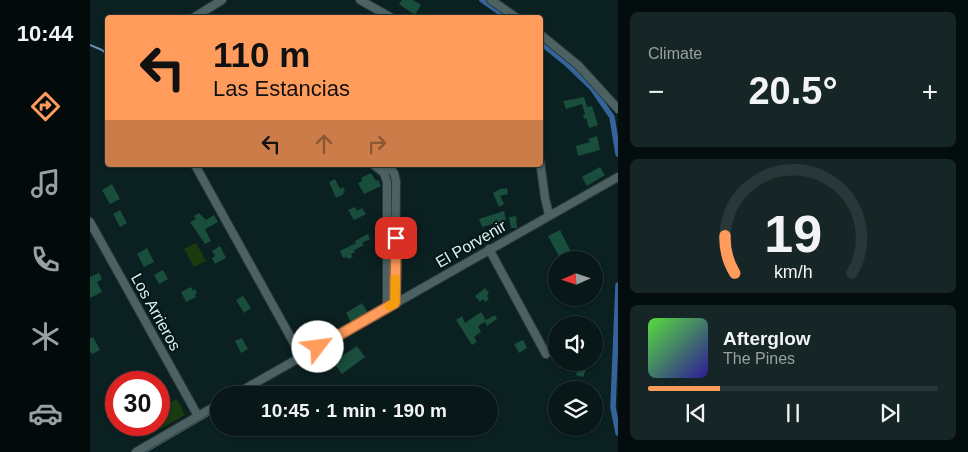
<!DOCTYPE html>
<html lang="en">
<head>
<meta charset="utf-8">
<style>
  body { margin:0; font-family:Helvetica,sans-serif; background:#162526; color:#f1f3f6; height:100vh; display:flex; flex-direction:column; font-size:19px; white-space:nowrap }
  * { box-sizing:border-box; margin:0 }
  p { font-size:16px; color:#98a0a2 }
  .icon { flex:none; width:28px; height:28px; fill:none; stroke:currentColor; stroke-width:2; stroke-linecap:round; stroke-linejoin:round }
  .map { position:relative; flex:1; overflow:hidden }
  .details { display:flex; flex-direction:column; gap:12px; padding:12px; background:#040d0e; width:350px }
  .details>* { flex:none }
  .guide { position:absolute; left:15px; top:15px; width:438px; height:152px; border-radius:5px; box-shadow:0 1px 4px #0004,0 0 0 1px #293738; background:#ff9b5b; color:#111; overflow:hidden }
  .needle { width:32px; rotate:267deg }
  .fabs { position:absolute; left:458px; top:251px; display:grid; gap:10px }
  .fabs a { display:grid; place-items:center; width:55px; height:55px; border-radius:50%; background:#081819; box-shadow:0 1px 4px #0004,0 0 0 1px #293738; font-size:25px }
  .speed { position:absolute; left:15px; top:371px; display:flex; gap:10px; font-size:25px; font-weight:700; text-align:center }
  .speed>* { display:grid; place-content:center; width:65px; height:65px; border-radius:50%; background:#081819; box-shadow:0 1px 4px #0004,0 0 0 1px #293738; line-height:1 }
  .speed .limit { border:8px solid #d22; background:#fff; color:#111 }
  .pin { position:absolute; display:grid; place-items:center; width:42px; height:42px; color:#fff; margin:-21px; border-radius:10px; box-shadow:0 2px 8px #0006 }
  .me { position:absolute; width:55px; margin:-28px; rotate:60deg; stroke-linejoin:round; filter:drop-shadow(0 0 4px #0008) }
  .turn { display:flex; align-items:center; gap:18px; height:105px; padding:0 25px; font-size:22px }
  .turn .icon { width:65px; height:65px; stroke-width:2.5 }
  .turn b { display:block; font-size:35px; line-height:42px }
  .lanes { display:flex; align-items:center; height:48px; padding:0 25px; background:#0003; justify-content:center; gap:25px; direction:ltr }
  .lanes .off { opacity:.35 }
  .big { font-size:38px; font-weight:600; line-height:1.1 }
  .details .widget { flex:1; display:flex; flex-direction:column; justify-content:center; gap:8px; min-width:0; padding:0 18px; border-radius:8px; background:#162526 }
  .details .dial { align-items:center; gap:0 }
  .dial svg { height:130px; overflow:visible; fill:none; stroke:#293738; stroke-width:7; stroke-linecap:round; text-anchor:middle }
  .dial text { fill:#f1f3f6; stroke:none }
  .song { display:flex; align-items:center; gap:15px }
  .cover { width:60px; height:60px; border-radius:8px; background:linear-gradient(135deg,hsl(110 70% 55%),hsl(250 70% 35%)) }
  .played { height:5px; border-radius:2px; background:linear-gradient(90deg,#ff9b5b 25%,#293738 25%) }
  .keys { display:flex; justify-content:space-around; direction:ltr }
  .heat { display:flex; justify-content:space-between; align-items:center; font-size:28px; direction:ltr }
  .trip { position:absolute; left:120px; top:386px; width:288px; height:50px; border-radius:25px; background:#081819; box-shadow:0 1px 4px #0004,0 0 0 1px #293738; font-weight:600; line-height:50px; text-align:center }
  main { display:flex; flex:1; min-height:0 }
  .tabs { display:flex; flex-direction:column; width:90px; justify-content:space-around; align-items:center; background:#030a0a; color:#98a0a2 }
  .tabs .icon { width:35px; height:35px }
  .tabs .active { color:#ff9b5b }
  .tabs b { font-size:22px; color:#f1f3f6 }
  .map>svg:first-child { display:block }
  .green { fill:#1a3a0f }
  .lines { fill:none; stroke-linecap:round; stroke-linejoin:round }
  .stream { stroke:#698eb6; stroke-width:2 }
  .canal { stroke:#35649d; stroke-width:5.5 }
  .building { fill:#194d3c }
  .minor-casing { stroke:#2d3838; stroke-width:10 }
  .minor { stroke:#4b6162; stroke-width:8 }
  .route-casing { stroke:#a6653b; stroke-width:12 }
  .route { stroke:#ff9b5b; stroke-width:9 }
  .slow { stroke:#f59e0b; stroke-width:9 }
  .labels { text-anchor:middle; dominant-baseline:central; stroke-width:4; stroke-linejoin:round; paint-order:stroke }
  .street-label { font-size:16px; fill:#e2efef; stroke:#031717 }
</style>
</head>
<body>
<main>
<nav class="tabs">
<b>10:44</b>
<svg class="icon active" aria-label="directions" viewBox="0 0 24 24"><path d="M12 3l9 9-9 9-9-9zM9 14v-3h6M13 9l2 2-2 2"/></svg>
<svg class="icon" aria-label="music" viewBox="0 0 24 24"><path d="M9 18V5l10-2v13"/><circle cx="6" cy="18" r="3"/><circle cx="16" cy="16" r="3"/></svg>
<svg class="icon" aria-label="phone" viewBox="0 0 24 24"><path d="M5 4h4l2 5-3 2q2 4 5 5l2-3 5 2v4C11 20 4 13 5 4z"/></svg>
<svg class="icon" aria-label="climate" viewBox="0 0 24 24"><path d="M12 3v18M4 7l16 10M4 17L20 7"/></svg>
<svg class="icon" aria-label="car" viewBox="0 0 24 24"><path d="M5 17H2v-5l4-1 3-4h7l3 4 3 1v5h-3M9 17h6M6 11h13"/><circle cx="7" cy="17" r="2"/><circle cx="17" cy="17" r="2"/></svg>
</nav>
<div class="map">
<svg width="528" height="452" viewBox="0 0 528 452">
  <rect width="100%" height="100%" fill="#0b2021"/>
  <path class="green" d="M106 243 116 261 104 267 94 249Z
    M87 399 95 415 59 435 54 425H69V408Z"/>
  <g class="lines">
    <path class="stream" d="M0 45 12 50 18 55
      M300 174 301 214
      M152 395 181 378
      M55 452 129 409"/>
    <path class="canal" d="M392 0 418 18
      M450 42 476 63 502 88 522 117 528 154
      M528 285 523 407 528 433"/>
  </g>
  <path class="building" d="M312 0H323L331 5 325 15 309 4Z
    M494 97 497 107 502 106 508 125 499 128 496 118 494 119 493 115 495 114 492 104 476 109 473 101Z
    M507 136 510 150 488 156 486 146 500 142 498 139Z
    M510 167 515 175 497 186 492 177Z
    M281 173 286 181 288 180 291 186 274 194 268 183 272 181 271 178Z
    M245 179 250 189 253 187 255 191 253 192 254 194 246 198 239 182Z
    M22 184 30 199 20 204 12 190Z
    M417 188 418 194 410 196 414 204 409 207 403 193 410 189Z
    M265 207 267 211 272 208 276 214 264 220 258 210Z
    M30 210 37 223 30 227 23 214Z
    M414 211 416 220 392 227 389 219Z
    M109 213 116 220 124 215 128 222 115 229 121 241 115 244 100 222 106 219 104 216Z
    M426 216 427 228H421L419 217Z
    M470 230 481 252 470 258 458 236Z
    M278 234 280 239 272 243 274 245 264 250 265 252 261 254 263 257 258 259 257 257 253 258 250 251 266 243 265 241Z
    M130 246 136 258 125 264 122 258 125 256 122 251Z
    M57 248 64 262 54 267 47 254Z
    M73 270 78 279 69 284 64 275Z
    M9 273 12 279 7 282 12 292 0 298V277Z
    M101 287 103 291 105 289 107 293 105 295 106 297 96 302 91 292Z
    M395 288 399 293 397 296 399 299 395 302 393 299 390 302 385 296Z
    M153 296 161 308 154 313 146 300Z
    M272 303 278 313 261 322 256 313Z
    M391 312 396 320 405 315 407 319 397 326 395 322 388 326 391 332 384 337 387 342 382 345 366 320 372 316 375 323Z
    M3 337 10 350 2 354 0 351V339Z
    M152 338 158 349 151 353 145 341Z
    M433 340 437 348 429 353 424 344Z
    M267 346 275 357 252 374 243 362Z
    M489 365 497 367 493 377 486 375Z
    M26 405V420L22 423 15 412Z"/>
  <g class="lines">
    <defs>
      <path id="minor" d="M270 0 302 18
        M401 0 427 18
        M103 18 132 0
        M450 34 488 65 528 109
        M450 161 455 198 459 215
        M105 165 211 356
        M284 165 294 173 297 182V307
        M297 165 304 173 306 181 305 303
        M0 222 108 416
        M399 249 456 354
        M144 395 528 177
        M46 452 129 404"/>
    </defs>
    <use href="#minor" class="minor-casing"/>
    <use href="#minor" class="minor"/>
  </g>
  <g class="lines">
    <defs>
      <path id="route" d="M228 347 305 303 306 238"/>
    </defs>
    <use href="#route" class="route-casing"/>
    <use href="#route" class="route"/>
    <path class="slow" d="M299 306 305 303V279"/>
  </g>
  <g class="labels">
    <g class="street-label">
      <text transform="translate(381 244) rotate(-30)">El Porvenir</text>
      <text transform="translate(66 312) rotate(61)">Los Arrieros</text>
    </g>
  </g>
</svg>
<div class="fabs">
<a><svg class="needle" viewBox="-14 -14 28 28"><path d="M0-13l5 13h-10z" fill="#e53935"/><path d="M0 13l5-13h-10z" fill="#98a0a2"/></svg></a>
<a><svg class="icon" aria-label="sound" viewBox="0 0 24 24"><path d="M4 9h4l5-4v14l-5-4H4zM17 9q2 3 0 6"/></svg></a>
<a><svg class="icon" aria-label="layers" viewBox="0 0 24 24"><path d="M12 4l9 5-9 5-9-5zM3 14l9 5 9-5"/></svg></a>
</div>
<div class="speed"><div class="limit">30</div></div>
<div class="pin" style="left:306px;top:238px;background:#d93025"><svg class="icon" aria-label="arrive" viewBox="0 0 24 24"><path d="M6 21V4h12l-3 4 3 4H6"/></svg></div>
<svg class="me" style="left:228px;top:347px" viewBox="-20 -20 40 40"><circle r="19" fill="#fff"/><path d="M0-13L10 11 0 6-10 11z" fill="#ff9b5b"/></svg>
<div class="trip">10:45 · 1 min · 190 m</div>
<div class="guide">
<div class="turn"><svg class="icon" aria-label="left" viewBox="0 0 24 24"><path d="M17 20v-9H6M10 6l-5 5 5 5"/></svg><div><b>110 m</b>Las Estancias</div></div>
<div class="lanes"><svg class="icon" aria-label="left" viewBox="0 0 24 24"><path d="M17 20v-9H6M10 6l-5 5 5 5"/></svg><svg class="icon off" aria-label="ahead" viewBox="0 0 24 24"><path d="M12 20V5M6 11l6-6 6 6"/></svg><svg class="icon off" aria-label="right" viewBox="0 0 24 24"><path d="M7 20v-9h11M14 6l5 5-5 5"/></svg></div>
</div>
</div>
<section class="details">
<div class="widget"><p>Climate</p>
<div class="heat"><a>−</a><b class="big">20.5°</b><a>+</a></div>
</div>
<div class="widget dial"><svg viewBox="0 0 100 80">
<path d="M14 69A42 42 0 1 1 86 69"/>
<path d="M14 69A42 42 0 0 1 8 46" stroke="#ff9b5b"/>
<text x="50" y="56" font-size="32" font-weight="700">19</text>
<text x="50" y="72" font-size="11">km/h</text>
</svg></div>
<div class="widget">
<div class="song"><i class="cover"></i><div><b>Afterglow</b><p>The Pines</p></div></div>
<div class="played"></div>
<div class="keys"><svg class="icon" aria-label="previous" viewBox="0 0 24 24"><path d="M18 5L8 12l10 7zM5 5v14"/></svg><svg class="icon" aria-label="pause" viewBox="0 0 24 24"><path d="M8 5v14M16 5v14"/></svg><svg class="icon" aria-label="next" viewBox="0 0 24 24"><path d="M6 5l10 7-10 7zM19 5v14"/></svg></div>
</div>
</section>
</main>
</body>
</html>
